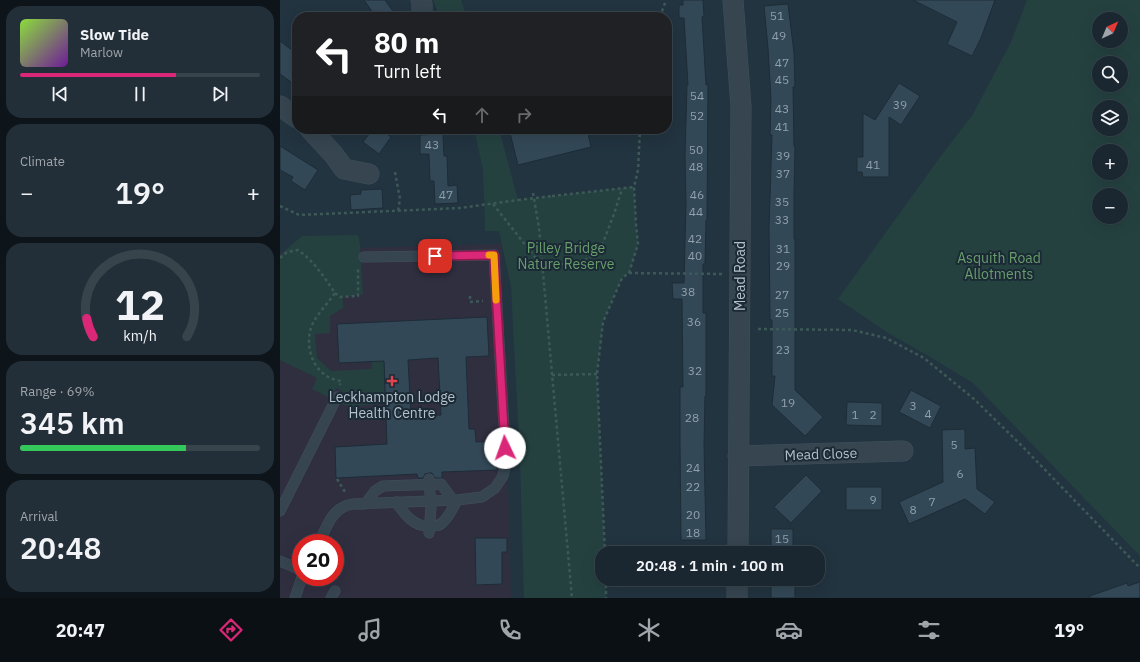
<!DOCTYPE html>
<html lang="en">
<head>
<meta charset="utf-8">
<style>
  body { margin:0; font-family:"IBM Plex Sans",sans-serif; background:#232f38; color:#f1f3f6; height:100vh; display:flex; flex-direction:column; font-size:15px; white-space:nowrap }
  * { box-sizing:border-box; margin:0 }
  p { font-size:13px; color:#9fa5ab }
  .icon { flex:none; width:22px; height:22px; fill:none; stroke:currentColor; stroke-width:2; stroke-linecap:round; stroke-linejoin:round }
  .map { position:relative; flex:1; overflow:hidden }
  .sheet { display:flex; flex-direction:column; gap:6px; padding:6px; background:#0e151a; width:280px }
  .sheet>* { flex:none }
  .guide { position:absolute; left:12px; top:12px; width:380px; height:122px; border-radius:16px; box-shadow:0 4px 16px #0002,0 0 0 1px #38444c; background:#202124; color:#fff; overflow:hidden }
  .needle { width:26px; rotate:44deg }
  .controls { position:absolute; left:812px; top:12px; display:grid; gap:8px }
  .controls a { display:grid; place-items:center; width:36px; height:36px; border-radius:50%; background:#1a2730; box-shadow:0 4px 16px #0002,0 0 0 1px #38444c; font-size:20px }
  .speed { position:absolute; left:12px; top:534px; display:flex; gap:8px; font-size:20px; font-weight:700; text-align:center }
  .speed>* { display:grid; place-content:center; width:52px; height:52px; border-radius:50%; background:#1a2730; box-shadow:0 4px 16px #0002,0 0 0 1px #38444c; line-height:1 }
  .speed .limit { border:6px solid #d22; background:#fff; color:#111 }
  .pin { position:absolute; display:grid; place-items:center; width:34px; height:34px; color:#fff; margin:-17px; border-radius:8px; box-shadow:0 2px 6px #0006 }
  .me { position:absolute; width:44px; margin:-22px; rotate:357deg; stroke-linejoin:round; filter:drop-shadow(0 0 3px #0008) }
  .turn { display:flex; align-items:center; gap:14px; height:84px; padding:0 16px; font-size:18px }
  .turn .icon { width:52px; height:52px; stroke-width:2.5 }
  .turn b { display:block; font-size:28px; line-height:34px }
  .lanes { display:flex; align-items:center; height:38px; padding:0 16px; background:#0003; justify-content:center; gap:20px; direction:ltr }
  .lanes .off { opacity:.35 }
  .big { font-size:30px; font-weight:600; line-height:1.1 }
  .sheet .card { flex:1; display:flex; flex-direction:column; justify-content:center; gap:6px; min-width:0; padding:0 14px; border-radius:16px; background:#232f38 }
  .sheet .dial { align-items:center; gap:0 }
  .dial svg { height:104px; overflow:visible; fill:none; stroke:#38444c; stroke-width:7; stroke-linecap:round; text-anchor:middle }
  .dial text { fill:#f1f3f6; stroke:none }
  .song { display:flex; align-items:center; gap:12px }
  .cover { width:48px; height:48px; border-radius:6px; background:linear-gradient(135deg,hsl(90 70% 55%),hsl(280 70% 35%)) }
  .played { height:4px; border-radius:2px; background:linear-gradient(90deg,#db2777 65%,#38444c 65%) }
  .keys { display:flex; justify-content:space-around; direction:ltr }
  .heat { display:flex; justify-content:space-between; align-items:center; font-size:22px; direction:ltr }
  .charge { height:6px; border-radius:3px; background:linear-gradient(90deg,#34c759 69%,#38444c 0) }
  .trip { position:absolute; left:315px; top:546px; width:230px; height:40px; border-radius:16px; background:#1a2730; box-shadow:0 4px 16px #0002,0 0 0 1px #38444c; font-weight:600; line-height:40px; text-align:center }
  .tabs { display:flex; height:64px; justify-content:space-around; align-items:center; background:#0a1013; color:#9fa5ab }
  .tabs .icon { width:28px; height:28px }
  .tabs .active { color:#db2777 }
  .tabs b { font-size:18px; color:#f1f3f6 }
  main { display:flex; flex:1; min-height:0 }
  .map>svg:first-child { display:block }
  .medical { fill:#2f2f40; fill-rule:evenodd }
  .green { fill:#244140; fill-rule:evenodd }
  .building { fill:#334857; stroke:#1d2c37; fill-rule:evenodd }
  .lines { fill:none; stroke-linecap:round; stroke-linejoin:round }
  .lane-casing { stroke:#42515c; stroke-width:11 }
  .street-casing { stroke:#42515c; stroke-width:21 }
  .path { stroke:#3d5957; stroke-width:2.5; stroke-dasharray:3 3; stroke-linecap:butt }
  .lane { stroke:#364550; stroke-width:10 }
  .street { stroke:#364550; stroke-width:20 }
  .path-bridge { stroke:#3d5957; stroke-width:2.5; stroke-dasharray:3 3; stroke-linecap:butt }
  .route-casing { stroke:#8e194d; stroke-width:10 }
  .route { stroke:#db2777; stroke-width:7 }
  .slow { stroke:#f59e0b; stroke-width:7 }
  .health-dot { fill:#e0444e; stroke:#1b2a35; stroke-width:1.5 }
  .labels { text-anchor:middle; dominant-baseline:central; stroke-width:4; stroke-linejoin:round; paint-order:stroke }
  .number-label { font-size:12px; fill:#90a0ac }
  .park-label { font-size:14px; fill:#679e6b; stroke:#1b2a35 }
  .street-label { font-size:14px; fill:#b2c0cb; stroke:#1b2a35 }
  .poi-label { font-size:14px; fill:#b2c0cb; stroke:#1b2a35 }
</style>
</head>
<body>
<main>
<section class="sheet">
<div class="card">
<div class="song"><i class="cover"></i><div><b>Slow Tide</b><p>Marlow</p></div></div>
<div class="played"></div>
<div class="keys"><svg class="icon" aria-label="previous" viewBox="0 0 24 24"><path d="M18 5L8 12l10 7zM5 5v14"/></svg><svg class="icon" aria-label="pause" viewBox="0 0 24 24"><path d="M8 5v14M16 5v14"/></svg><svg class="icon" aria-label="next" viewBox="0 0 24 24"><path d="M6 5l10 7-10 7zM19 5v14"/></svg></div>
</div>
<div class="card"><p>Climate</p>
<div class="heat"><a>−</a><b class="big">19°</b><a>+</a></div>
</div>
<div class="card dial"><svg viewBox="0 0 100 80">
<path d="M14 69A42 42 0 1 1 86 69"/>
<path d="M14 69A42 42 0 0 1 9 55" stroke="#db2777"/>
<text x="50" y="56" font-size="32" font-weight="700">12</text>
<text x="50" y="72" font-size="11">km/h</text>
</svg></div>
<div class="card"><p>Range · 69%</p><b class="big">345 km</b><div class="charge"></div></div>
<div class="card"><p>Arrival</p><b class="big">20:48</b></div>
</section>
<div class="map">
<svg width="860" height="598" viewBox="0 0 860 598">
  <rect width="100%" height="100%" fill="#223440"/>
  <path class="medical" d="M222 244 231 598H0V252L39 249ZM21 543H55V577H21Z"/>
  <path class="green" d="M153 0H181L187 17H160Z
    M747 0H860V556L693 383 647 355 608 333 558 299 658 160 693 114 731 42ZM819 19H841V41H819ZM819 63H841V85H819ZM819 107H841V129H819ZM819 151H841V173H819ZM819 195H841V217H819Z
    M194 129H219L238 200 354 187 356 224 358 244 349 273 342 278 323 322 317 374 325 553H322V579H326V598H244L240 460 231 287 219 231H205L203 169Z
    M78 235 80 245 83 294 63 297V308L50 316V333L35 334 37 358 51 371 92 369V361H104L105 403 71 407 59 403 65 393 56 388C54 392 53 395 48 397L32 389 37 378 0 360V255L22 236Z"/>
  <path class="building" d="M84 0H105L117 17H96Z
    M403 0H423L424 16 422 17 426 85H428L427 220H426L425 264H423V313H426V396H425L424 444 426 540H401L400 444V387H403L402 299H393L392 283H404L406 203 405 157 407 84 408 85 404 18H399V5H403Z
    M633 0H715L701 38 692 56 667 44 677 22Z
    M508 4 514 53 515 87H513L514 146H515L514 192V239H515V390L543 417 525 436 492 405 495 376H492V320H490L489 228 492 135H490L491 99 488 48 484 6Z
    M0 41 17 54V74L11 82 0 74Z
    M619 83 640 96 621 125 609 117V177H583L582 172H577V157H583V113L595 120Z
    M93 129H100L111 137 99 154 83 142Z
    M229 129H307L311 147 238 165Z
    M163 134 164 156H167L168 186 177 185 178 203 155 204 154 181H150L149 154H140V135Z
    M0 146 38 170 25 190 11 181 13 177 0 170Z
    M102 189 103 208 71 210 70 195 81 194V190Z
    M207 317 209 356 186 357 189 429H195L196 442 216 441 217 470 162 472V478H155L152 473H149L145 474 143 478H138L137 474 56 478 55 447 107 444 104 361 59 363 57 324ZM158 358 161 415 131 416 128 360Z
    M631 390 661 406 650 428 619 412Z
    M567 402 602 403V426L566 425Z
    M685 429V449L695 448 697 489 715 502 705 514 685 499 629 524 619 502 663 482 662 430Z
    M526 475 542 491 511 523 494 507Z
    M566 487H602V510H566Z
    M491 529H513V553H491Z
    M195 538H227V552H222V584L196 585Z
    M491 579H515V598H491Z
    M860 582V598H810V596L847 583 848 586Z"/>
  <g class="lines">
    <defs>
      <path id="lane" d="M116 502C125 515 134 527 150 526 155 526 159 526 162 523 169 517 173 508 177 500
        M85 504 95 491 103 486 161 484 173 500
        M0 511 57 397
        M149 533 151 507 149 479
        M39 543C47 526 52 507 73 504L177 500 202 497 215 488 223 476 226 462 214 255 84 257
        M0 561 21 570
        M15 598 22 577
        M51 598 55 591"/>
      <path id="street" d="M141 0 142 4V17
        M453 0 461 107 458 553
        M0 106 17 118
        M30 129 54 155 64 169 89 174
        M458 456 623 451
        M457 598V579"/>
    </defs>
    <use href="#lane" class="lane-casing"/>
    <use href="#street" class="street-casing"/>
    <path class="path" d="M380 17 386 0
      M115 172 120 199 118 211
      M253 193 259 228 292 598
      M272 196 354 187
      M213 204 262 266
      M0 206 19 215 180 208 238 200
      M0 258 7 252 18 250C34 261 44 277 55 293 48 303 39 312 33 323 25 339 29 363 44 374 48 378 55 380 61 381L60 385
      M263 267 303 261 316 254 321 248 334 214 342 189
      M349 273 442 274
      M55 293 60 297 78 296V268
      M190 296V302L203 301
      M478 329 572 330 606 338 644 358 694 399 741 445 860 568
      M272 375 317 374
      M57 479 65 492
      M325 553 317 374 323 322 342 278 349 273 358 244 356 224 354 187 358 170 360 129
      M326 579V598"/>
    <use href="#lane" class="lane"/>
    <use href="#street" class="street"/>
    <path class="path-bridge" d="M238 200 272 196"/>
  </g>
  <g class="lines">
    <defs>
      <path id="route" d="M155 256 214 255 225 448"/>
    </defs>
    <use href="#route" class="route-casing"/>
    <use href="#route" class="route"/>
    <path class="slow" d="M209 255H214L216 300"/>
  </g>
  <path class="health-dot" d="M110 375h4v4h4v4h-4v4h-4v-4h-4v-4h4z"/>
  <g class="labels">
    <g class="number-label">
      <text x="497" y="15">51</text>
      <text x="499" y="35">49</text>
      <text x="502" y="62">47</text>
      <text x="502" y="79">45</text>
      <text x="417" y="95">54</text>
      <text x="620" y="104">39</text>
      <text x="502" y="108">43</text>
      <text x="417" y="115">52</text>
      <text x="502" y="126">41</text>
      <text x="152" y="144">43</text>
      <text x="416" y="149">50</text>
      <text x="503" y="155">39</text>
      <text x="593" y="164">41</text>
      <text x="416" y="166">48</text>
      <text x="503" y="173">37</text>
      <text x="166" y="194">47</text>
      <text x="417" y="194">46</text>
      <text x="502" y="201">35</text>
      <text x="416" y="211">44</text>
      <text x="502" y="219">33</text>
      <text x="415" y="238">42</text>
      <text x="503" y="248">31</text>
      <text x="415" y="255">40</text>
      <text x="503" y="265">29</text>
      <text x="408" y="291">38</text>
      <text x="502" y="294">27</text>
      <text x="502" y="312">25</text>
      <text x="414" y="321">36</text>
      <text x="503" y="349">23</text>
      <text x="415" y="370">32</text>
      <text x="508" y="402">19</text>
      <text x="633" y="405">3</text>
      <text x="648" y="413">4</text>
      <text x="575" y="414">1</text>
      <text x="593" y="414">2</text>
      <text x="412" y="417">28</text>
      <text x="674" y="444">5</text>
      <text x="413" y="467">24</text>
      <text x="680" y="473">6</text>
      <text x="413" y="486">22</text>
      <text x="593" y="499">9</text>
      <text x="652" y="501">7</text>
      <text x="633" y="509">8</text>
      <text x="413" y="514">20</text>
      <text x="413" y="532">18</text>
      <text x="502" y="538">15</text>
    </g>
    <g class="park-label">
      <text x="286" y="248">Pilley Bridge<tspan x="286" dy="16">Nature Reserve</tspan></text>
      <text x="719" y="258">Asquith Road<tspan x="719" dy="16">Allotments</tspan></text>
    </g>
    <g class="street-label">
      <text transform="translate(460 276) rotate(-90)">Mead Road</text>
      <text transform="translate(541 454) rotate(-2)">Mead Close</text>
    </g>
    <g class="poi-label">
      <text x="112" y="397">Leckhampton Lodge<tspan x="112" dy="16">Health Centre</tspan></text>
    </g>
  </g>
</svg>
<div class="controls">
<a><svg class="needle" viewBox="-14 -14 28 28"><path d="M0-13l5 13h-10z" fill="#e53935"/><path d="M0 13l5-13h-10z" fill="#9fa5ab"/></svg></a>
<a><svg class="icon" aria-label="search" viewBox="0 0 24 24"><circle cx="10" cy="10" r="6"/><path d="M15 15l6 6"/></svg></a>
<a><svg class="icon" aria-label="layers" viewBox="0 0 24 24"><path d="M12 4l9 5-9 5-9-5zM3 14l9 5 9-5"/></svg></a>
<a>+</a>
<a>−</a>
</div>
<div class="speed"><div class="limit">20</div></div>
<div class="pin" style="left:155px;top:256px;background:#d93025"><svg class="icon" aria-label="arrive" viewBox="0 0 24 24"><path d="M6 21V4h12l-3 4 3 4H6"/></svg></div>
<svg class="me" style="left:225px;top:448px" viewBox="-20 -20 40 40"><circle r="19" fill="#fff"/><path d="M0-13L10 11 0 6-10 11z" fill="#db2777"/></svg>
<div class="trip">20:48 · 1 min · 100 m</div>
<div class="guide">
<div class="turn"><svg class="icon" aria-label="left" viewBox="0 0 24 24"><path d="M17 20v-9H6M10 6l-5 5 5 5"/></svg><div><b>80 m</b>Turn left</div></div>
<div class="lanes"><svg class="icon" aria-label="left" viewBox="0 0 24 24"><path d="M17 20v-9H6M10 6l-5 5 5 5"/></svg><svg class="icon off" aria-label="ahead" viewBox="0 0 24 24"><path d="M12 20V5M6 11l6-6 6 6"/></svg><svg class="icon off" aria-label="right" viewBox="0 0 24 24"><path d="M7 20v-9h11M14 6l5 5-5 5"/></svg></div>
</div>
</div>
</main>
<nav class="tabs">
<b>20:47</b>
<svg class="icon active" aria-label="directions" viewBox="0 0 24 24"><path d="M12 3l9 9-9 9-9-9zM9 14v-3h6M13 9l2 2-2 2"/></svg>
<svg class="icon" aria-label="music" viewBox="0 0 24 24"><path d="M9 18V5l10-2v13"/><circle cx="6" cy="18" r="3"/><circle cx="16" cy="16" r="3"/></svg>
<svg class="icon" aria-label="phone" viewBox="0 0 24 24"><path d="M5 4h4l2 5-3 2q2 4 5 5l2-3 5 2v4C11 20 4 13 5 4z"/></svg>
<svg class="icon" aria-label="climate" viewBox="0 0 24 24"><path d="M12 3v18M4 7l16 10M4 17L20 7"/></svg>
<svg class="icon" aria-label="car" viewBox="0 0 24 24"><path d="M5 17H2v-5l4-1 3-4h7l3 4 3 1v5h-3M9 17h6M6 11h13"/><circle cx="7" cy="17" r="2"/><circle cx="17" cy="17" r="2"/></svg>
<svg class="icon" aria-label="filters" viewBox="0 0 24 24"><path d="M4 7h16M4 17h16"/><circle cx="9" cy="7" r="2"/><circle cx="15" cy="17" r="2"/></svg>
<b>19°</b>
</nav>
</body>
</html>
